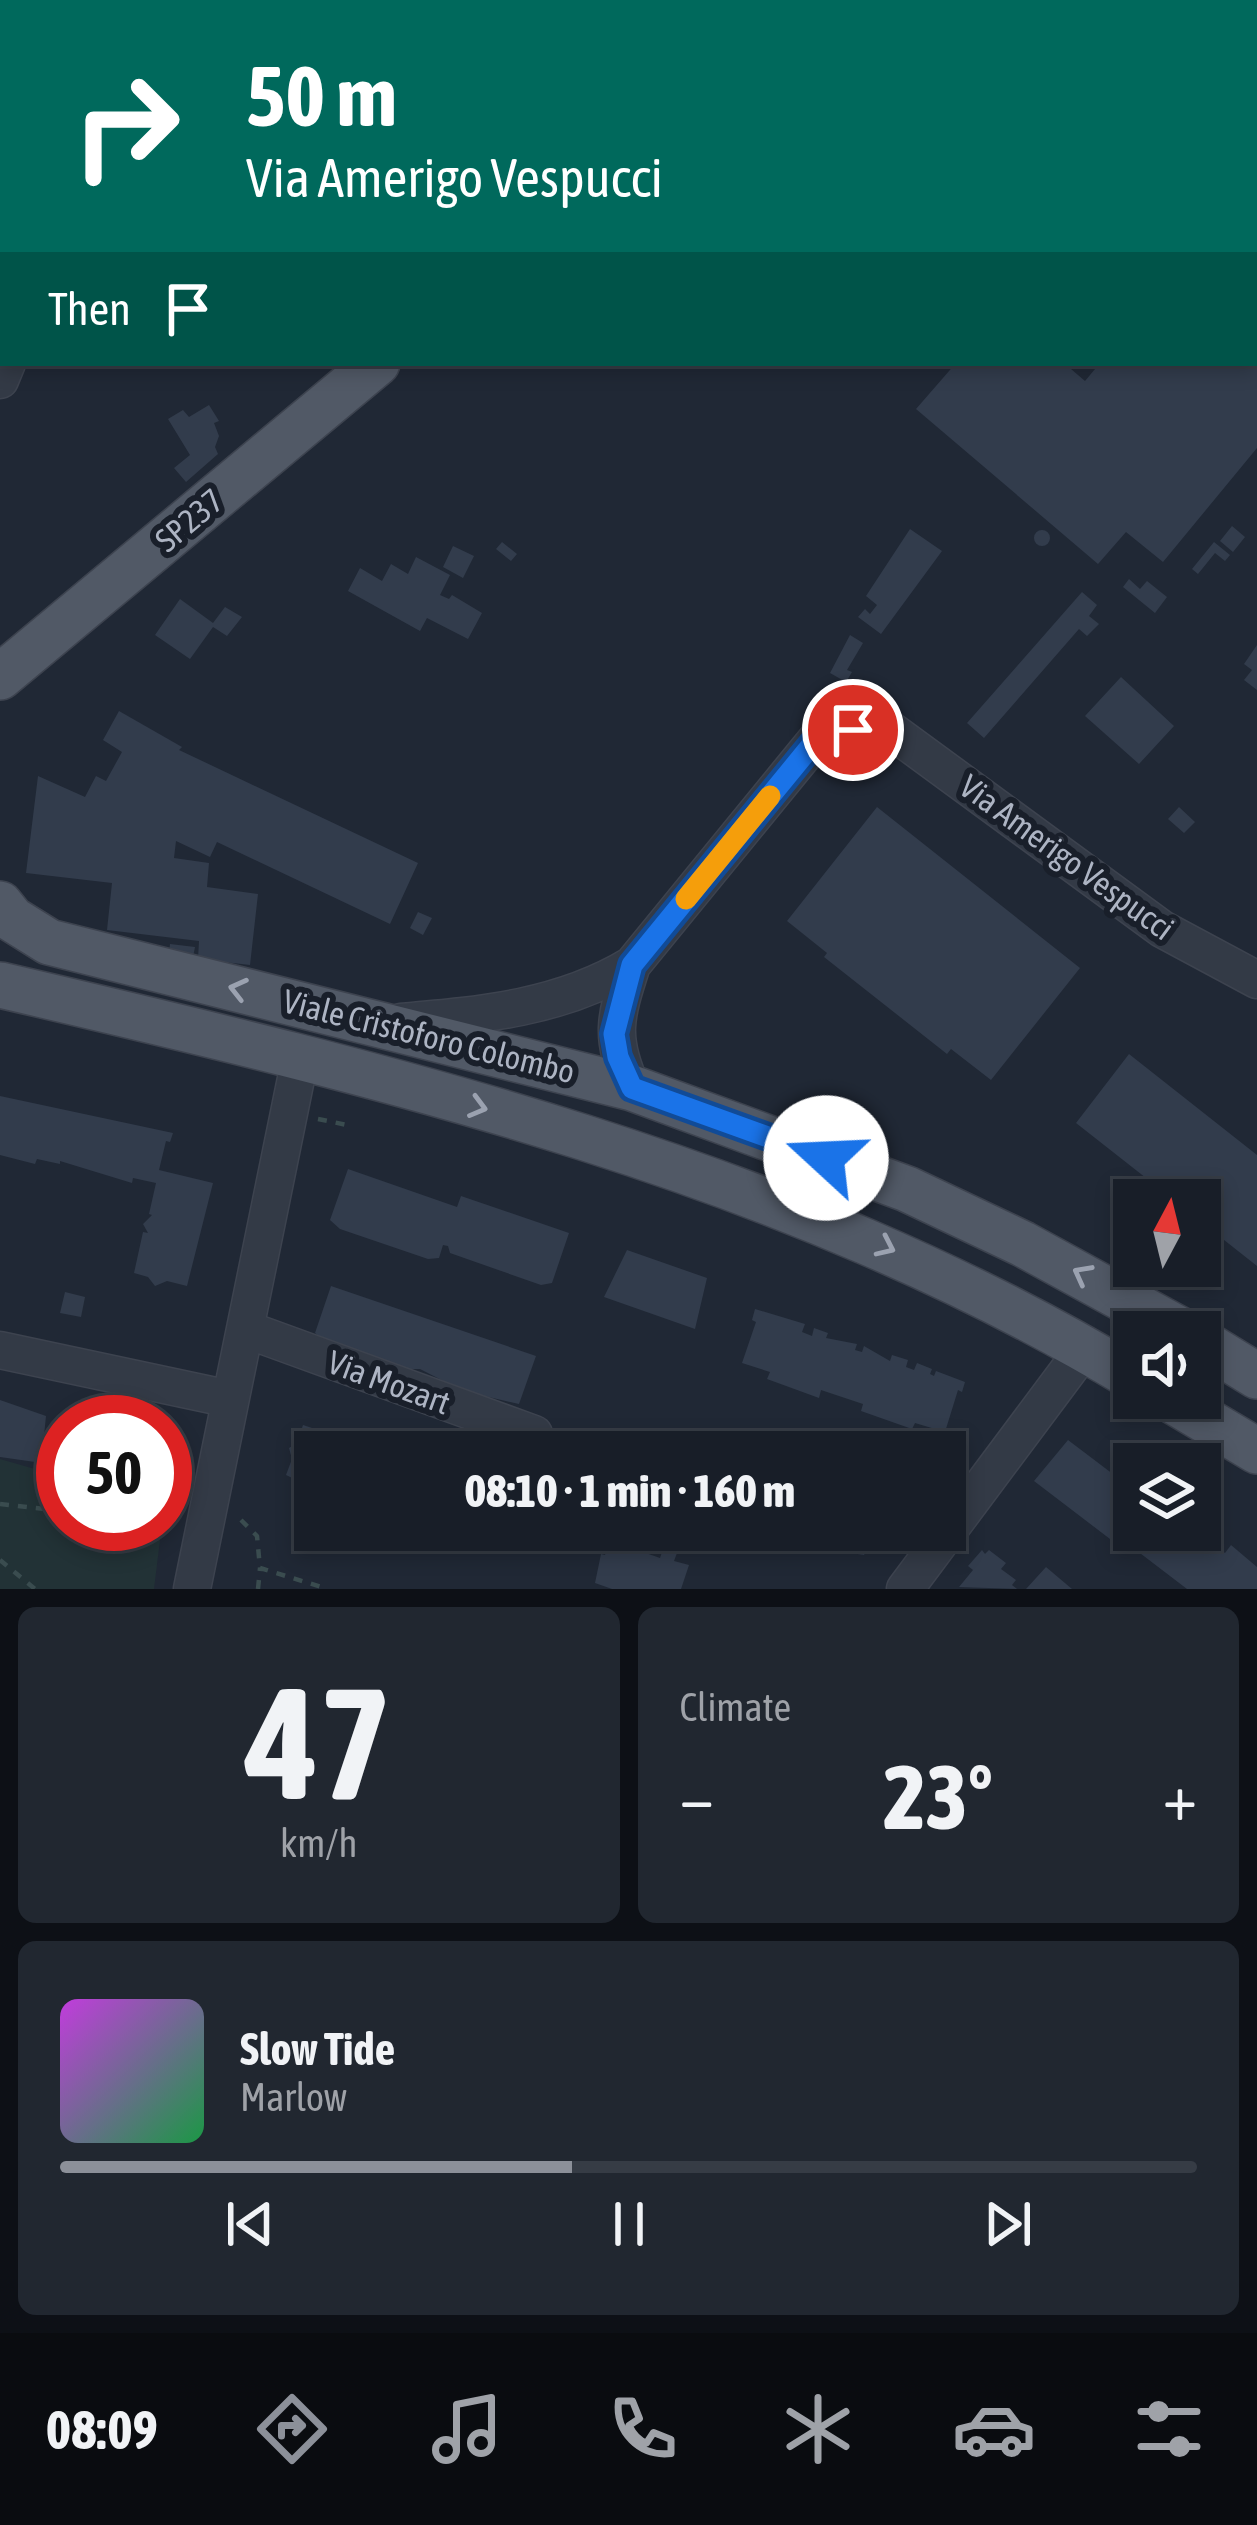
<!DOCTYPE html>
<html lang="en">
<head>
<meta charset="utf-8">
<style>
  body { margin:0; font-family:"Asap Condensed",sans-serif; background:#212730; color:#f1f3f6; height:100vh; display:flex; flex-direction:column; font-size:45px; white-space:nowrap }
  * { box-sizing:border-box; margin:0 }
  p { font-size:39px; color:#9fa2a8 }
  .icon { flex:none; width:66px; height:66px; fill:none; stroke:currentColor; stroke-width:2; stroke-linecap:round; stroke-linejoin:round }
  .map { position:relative; height:1589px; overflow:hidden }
  .details { display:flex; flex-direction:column; gap:18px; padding:18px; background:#0d1016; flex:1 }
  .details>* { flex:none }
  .guide { position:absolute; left:0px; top:0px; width:1257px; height:366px; box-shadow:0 6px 18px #0003,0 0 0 3px #363c45; background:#00695c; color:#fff; overflow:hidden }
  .needle { width:78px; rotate:7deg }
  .tools { position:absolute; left:1113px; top:1179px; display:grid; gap:24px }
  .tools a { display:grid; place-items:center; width:108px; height:108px; border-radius:0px; background:#181e28; box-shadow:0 6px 18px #0003,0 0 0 3px #363c45; font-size:60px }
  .speed { position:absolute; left:36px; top:1395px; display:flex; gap:24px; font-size:60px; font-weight:700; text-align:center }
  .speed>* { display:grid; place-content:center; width:156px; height:156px; border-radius:50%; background:#181e28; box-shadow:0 6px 18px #0003,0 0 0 3px #363c45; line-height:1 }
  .speed .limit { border:18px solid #d22; background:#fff; color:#111 }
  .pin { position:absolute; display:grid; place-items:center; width:102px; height:102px; color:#fff; margin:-51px; border:6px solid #fff; border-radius:50%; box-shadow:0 3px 12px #0007 }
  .me { position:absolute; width:132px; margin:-66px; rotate:290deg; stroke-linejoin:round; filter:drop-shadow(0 0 9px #0008) }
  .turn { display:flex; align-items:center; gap:42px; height:252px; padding:0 48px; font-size:54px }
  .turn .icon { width:156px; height:156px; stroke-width:2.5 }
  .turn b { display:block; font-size:84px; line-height:102px }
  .then { display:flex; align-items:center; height:114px; padding:0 48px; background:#0003; gap:24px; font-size:45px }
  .big { font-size:90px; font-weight:800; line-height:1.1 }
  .details .tile { flex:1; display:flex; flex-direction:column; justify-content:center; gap:18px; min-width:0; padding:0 42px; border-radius:18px; background:#212730 }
  .details .dial { align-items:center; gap:0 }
  .dial b { font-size:156px; line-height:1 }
  .song { display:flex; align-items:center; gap:36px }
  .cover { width:144px; height:144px; border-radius:18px; background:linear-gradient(135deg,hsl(290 70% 55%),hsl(140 70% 35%)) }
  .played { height:12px; border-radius:6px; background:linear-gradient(90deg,#8c9099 45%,#363c45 45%) }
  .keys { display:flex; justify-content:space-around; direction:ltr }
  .heat { display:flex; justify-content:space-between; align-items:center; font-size:66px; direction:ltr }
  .details .tiles { flex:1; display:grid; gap:18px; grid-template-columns:1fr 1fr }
  .tile:last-child { grid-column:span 2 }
  .trip { position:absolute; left:294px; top:1431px; width:672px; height:120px; border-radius:0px; background:#181e28; box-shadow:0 6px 18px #0003,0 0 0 3px #363c45; font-weight:800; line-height:120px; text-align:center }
  .dock { display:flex; height:192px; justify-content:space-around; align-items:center; background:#0a0c10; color:#9fa2a8 }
  .dock .icon { width:84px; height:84px }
  .dock .selected { color:#8c9099 }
  .dock b { font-size:54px; color:#f1f3f6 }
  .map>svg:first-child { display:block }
  .green { fill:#223236 }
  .building { fill:#323c4c }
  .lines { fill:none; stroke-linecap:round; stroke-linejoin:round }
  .minor-casing { stroke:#3d434f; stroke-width:39 }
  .major-casing { stroke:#3d434f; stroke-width:48 }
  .path { stroke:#3a4c4f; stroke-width:4.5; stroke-dasharray:9 9; stroke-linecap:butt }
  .minor { stroke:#333a46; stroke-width:36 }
  .major { stroke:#515966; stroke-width:45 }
  .oneway { stroke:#9ba2b0 }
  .route-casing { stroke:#114b97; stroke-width:30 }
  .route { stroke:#1a73e8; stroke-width:21 }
  .slow { stroke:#f59e0b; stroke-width:21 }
  .labels { text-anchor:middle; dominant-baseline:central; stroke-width:12; stroke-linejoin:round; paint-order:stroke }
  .street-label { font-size:33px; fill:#adb4c3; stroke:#191f2a }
</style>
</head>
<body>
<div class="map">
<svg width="1257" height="1589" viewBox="0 0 1257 1589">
  <rect width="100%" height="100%" fill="#202835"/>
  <path class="green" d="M0 0H286L3 3 0 329Z
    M0 1459 63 1477V1524H162L154 1589H0Z"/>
  <path class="building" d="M956 363H1064L1085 381 1100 363H1257V448L1163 562 1126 532 1098 564 916 409Z
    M209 405 219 421 214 423 219 436 215 447 218 454 186 482 174 468 190 455 168 419 183 410 189 417Z
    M1232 526 1245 537 1233 552 1220 541Z
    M910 529 942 551 881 634 858 617 865 609 870 614 877 605 866 596Z
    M1034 538a8 8 0 1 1 16 0a8 8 0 1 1-16 0Z
    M502 542 517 554 511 561 496 549Z
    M1214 542 1230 555 1225 561 1215 553 1198 574 1192 569Z
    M453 546 474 556 463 578 443 567Z
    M416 557 450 575 440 595 449 599 452 595 482 613 468 639 427 618 420 631 348 591 360 568 382 581 391 564 408 574Z
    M1129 579 1140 589 1147 581 1167 597 1155 613 1123 587Z
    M1082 592 1097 605 1089 616 1099 624 1087 636 1079 629 984 738 967 723Z
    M180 599 213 623 225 607 242 617 227 636 213 627 190 659 155 635Z
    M850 635 863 643 847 670 852 672 846 682 830 673Z
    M1257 645V690L1244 680 1252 670 1244 664Z
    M1121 677 1174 726 1139 764 1085 716Z
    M119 711 182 747 179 750 418 863 390 924 217 842 210 857 176 841 174 858 209 863 207 887 258 894 250 965 198 959 199 941 107 930 112 883 26 873 38 776 85 797 96 776 106 781 122 752 103 740Z
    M877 807 1080 968 991 1080 951 1049 947 1054 824 957 827 953 787 921Z
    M1179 807 1195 822 1184 833 1168 819Z
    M418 912 432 918 423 935 410 928Z
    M170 944 195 947 193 957 169 954Z
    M1129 1054 1257 1155V1266L1200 1221V1200H1174L1076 1123Z
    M0 1096 173 1133 170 1142 166 1141 159 1170 213 1183 187 1286 167 1281 155 1286 148 1277 134 1273 143 1232 148 1233 143 1224 152 1215 149 1214 156 1183 133 1178 132 1183 60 1161V1164L37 1159 35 1164 0 1155Z
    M348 1169 457 1207 461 1196 569 1233 552 1283 541 1285 450 1253 448 1246 443 1245 439 1258 428 1259 340 1229 330 1220Z
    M627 1250 707 1278 695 1329 604 1297Z
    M331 1286 536 1356 519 1404 463 1391 420 1369H406L322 1339 315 1333Z
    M65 1292 85 1297 81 1317 60 1313Z
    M755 1309 805 1324 802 1332 812 1336 814 1328 828 1333 826 1338 857 1344 855 1350 862 1352 864 1346 890 1361 892 1355 908 1360 906 1367 914 1370 917 1363 932 1369 930 1374 934 1376 936 1371 965 1382 962 1392 958 1390 945 1432 915 1423 912 1429 861 1411 863 1404 821 1390 819 1398 767 1379 770 1372 742 1363 756 1322 752 1320Z
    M0 1400 46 1416 42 1455 37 1454 35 1462 0 1457Z
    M303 1425 381 1451V1452H315V1489L286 1475 292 1459 289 1448 297 1443Z
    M1068 1440 1134 1490V1530H1194L1225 1553 1231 1545 1257 1567V1589H1187L1115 1534 1110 1539 1034 1481Z
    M679 1441 700 1448 703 1441 716 1443 746 1452H675Z
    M443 1530H493L490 1541Z
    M798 1530H867L860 1548 866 1551 864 1555 839 1551 834 1549 836 1544Z
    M626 1536 643 1540V1552L660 1558 663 1549 677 1553 674 1561 689 1565 681 1589H612L595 1583 601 1554 605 1555 610 1539 623 1543Z
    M982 1550 985 1554 989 1550 1006 1563 1001 1569 1016 1580 1012 1585 1017 1589 959 1587 973 1570 968 1566Z
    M1046 1567 1072 1589H1026Z"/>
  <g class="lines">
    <defs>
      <path id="minor" d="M297 3 298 0
        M0 380 7 363
        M632 965C615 1017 609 1038 632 1088
        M401 1022C482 1015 561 1008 632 965L820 735 885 726 1162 929 1257 980
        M245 1329 534 1434
        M0 1350 230 1399
        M192 1589 300 1059
        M905 1589 1085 1348"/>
      <path id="major" d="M810 3 813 0
        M0 677 377 363
        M0 904 12 919 49 942 632 1088 907 1189 1023 1244 1184 1332
        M0 985C391 1076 786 1169 1134 1378
        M1200 1341 1257 1376
        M1168 1398 1257 1451"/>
    </defs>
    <use href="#minor" class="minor-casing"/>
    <use href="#major" class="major-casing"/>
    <path class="path" d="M318 1119 347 1125
      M0 1504 63 1511
      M241 1520 257 1536 260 1568 328 1589
      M0 1560 35 1589
      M258 1589 260 1568"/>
    <use href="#minor" class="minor"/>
    <use href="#major" class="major"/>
  </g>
  <defs><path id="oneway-chevron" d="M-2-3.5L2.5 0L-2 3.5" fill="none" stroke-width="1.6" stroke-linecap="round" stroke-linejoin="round" transform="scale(3)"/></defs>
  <g class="oneway">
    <use href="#oneway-chevron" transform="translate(238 989) rotate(-166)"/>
    <use href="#oneway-chevron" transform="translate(478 1107) rotate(15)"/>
    <use href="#oneway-chevron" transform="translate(886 1247) rotate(25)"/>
    <use href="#oneway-chevron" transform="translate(1082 1274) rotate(-152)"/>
  </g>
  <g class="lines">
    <defs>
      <path id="route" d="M826 1158 632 1088 618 1057 614 1034 632 965 820 735 853 730"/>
    </defs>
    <use href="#route" class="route-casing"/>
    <use href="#route" class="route"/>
    <path class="slow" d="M686 899 770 796"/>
  </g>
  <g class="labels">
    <g class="street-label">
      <text transform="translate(189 520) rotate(-40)">SP237</text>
      <text transform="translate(1067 857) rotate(36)">Via Amerigo Vespucci</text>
      <text transform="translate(429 1036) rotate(14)">Viale Cristoforo Colombo</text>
      <text transform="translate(389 1382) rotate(20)">Via Mozart</text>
    </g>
  </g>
</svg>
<div class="tools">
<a><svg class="needle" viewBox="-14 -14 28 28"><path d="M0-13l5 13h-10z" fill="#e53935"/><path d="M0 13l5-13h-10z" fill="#9fa2a8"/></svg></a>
<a><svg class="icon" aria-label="sound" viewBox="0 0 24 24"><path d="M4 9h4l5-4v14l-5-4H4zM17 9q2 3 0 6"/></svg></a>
<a><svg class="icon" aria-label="layers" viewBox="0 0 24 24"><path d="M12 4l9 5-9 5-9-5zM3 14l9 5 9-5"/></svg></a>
</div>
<div class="speed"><div class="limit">50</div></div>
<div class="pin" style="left:853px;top:730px;background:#d93025"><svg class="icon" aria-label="arrive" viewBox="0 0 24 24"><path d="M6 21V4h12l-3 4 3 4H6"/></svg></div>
<svg class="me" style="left:826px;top:1158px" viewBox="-20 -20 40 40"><circle r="19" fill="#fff"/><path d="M0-13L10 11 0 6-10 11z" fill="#1a73e8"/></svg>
<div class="trip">08:10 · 1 min · 160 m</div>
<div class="guide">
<div class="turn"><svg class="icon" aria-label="right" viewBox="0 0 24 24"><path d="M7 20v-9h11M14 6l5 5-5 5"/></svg><div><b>50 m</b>Via Amerigo Vespucci</div></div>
<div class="then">Then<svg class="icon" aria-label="arrive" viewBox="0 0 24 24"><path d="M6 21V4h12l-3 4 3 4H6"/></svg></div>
</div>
</div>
<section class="details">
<div class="tiles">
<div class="tile dial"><b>47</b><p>km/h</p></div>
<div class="tile"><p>Climate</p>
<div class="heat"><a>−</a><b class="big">23°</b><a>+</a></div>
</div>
<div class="tile">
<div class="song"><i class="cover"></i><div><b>Slow Tide</b><p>Marlow</p></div></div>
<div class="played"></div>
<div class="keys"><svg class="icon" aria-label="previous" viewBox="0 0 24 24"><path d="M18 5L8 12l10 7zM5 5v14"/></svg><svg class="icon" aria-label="pause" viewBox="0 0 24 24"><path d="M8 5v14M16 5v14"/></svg><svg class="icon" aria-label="next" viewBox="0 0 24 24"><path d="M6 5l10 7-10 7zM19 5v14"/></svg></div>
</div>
</div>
</section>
<nav class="dock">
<b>08:09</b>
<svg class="icon selected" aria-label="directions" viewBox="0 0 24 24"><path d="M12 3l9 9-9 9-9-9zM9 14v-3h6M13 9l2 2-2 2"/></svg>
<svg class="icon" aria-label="music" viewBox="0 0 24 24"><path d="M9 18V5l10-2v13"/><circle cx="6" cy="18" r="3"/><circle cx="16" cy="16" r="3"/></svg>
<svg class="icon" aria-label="phone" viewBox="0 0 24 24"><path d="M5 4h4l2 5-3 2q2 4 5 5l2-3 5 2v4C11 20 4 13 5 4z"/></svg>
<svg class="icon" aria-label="climate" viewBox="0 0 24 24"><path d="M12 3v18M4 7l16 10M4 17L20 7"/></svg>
<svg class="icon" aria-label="car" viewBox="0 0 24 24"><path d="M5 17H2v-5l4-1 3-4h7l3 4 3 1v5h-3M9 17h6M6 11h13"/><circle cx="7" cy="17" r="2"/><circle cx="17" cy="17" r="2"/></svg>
<svg class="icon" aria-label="filters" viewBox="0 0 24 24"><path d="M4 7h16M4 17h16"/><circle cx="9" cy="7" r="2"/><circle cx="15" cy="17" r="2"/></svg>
</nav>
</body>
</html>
